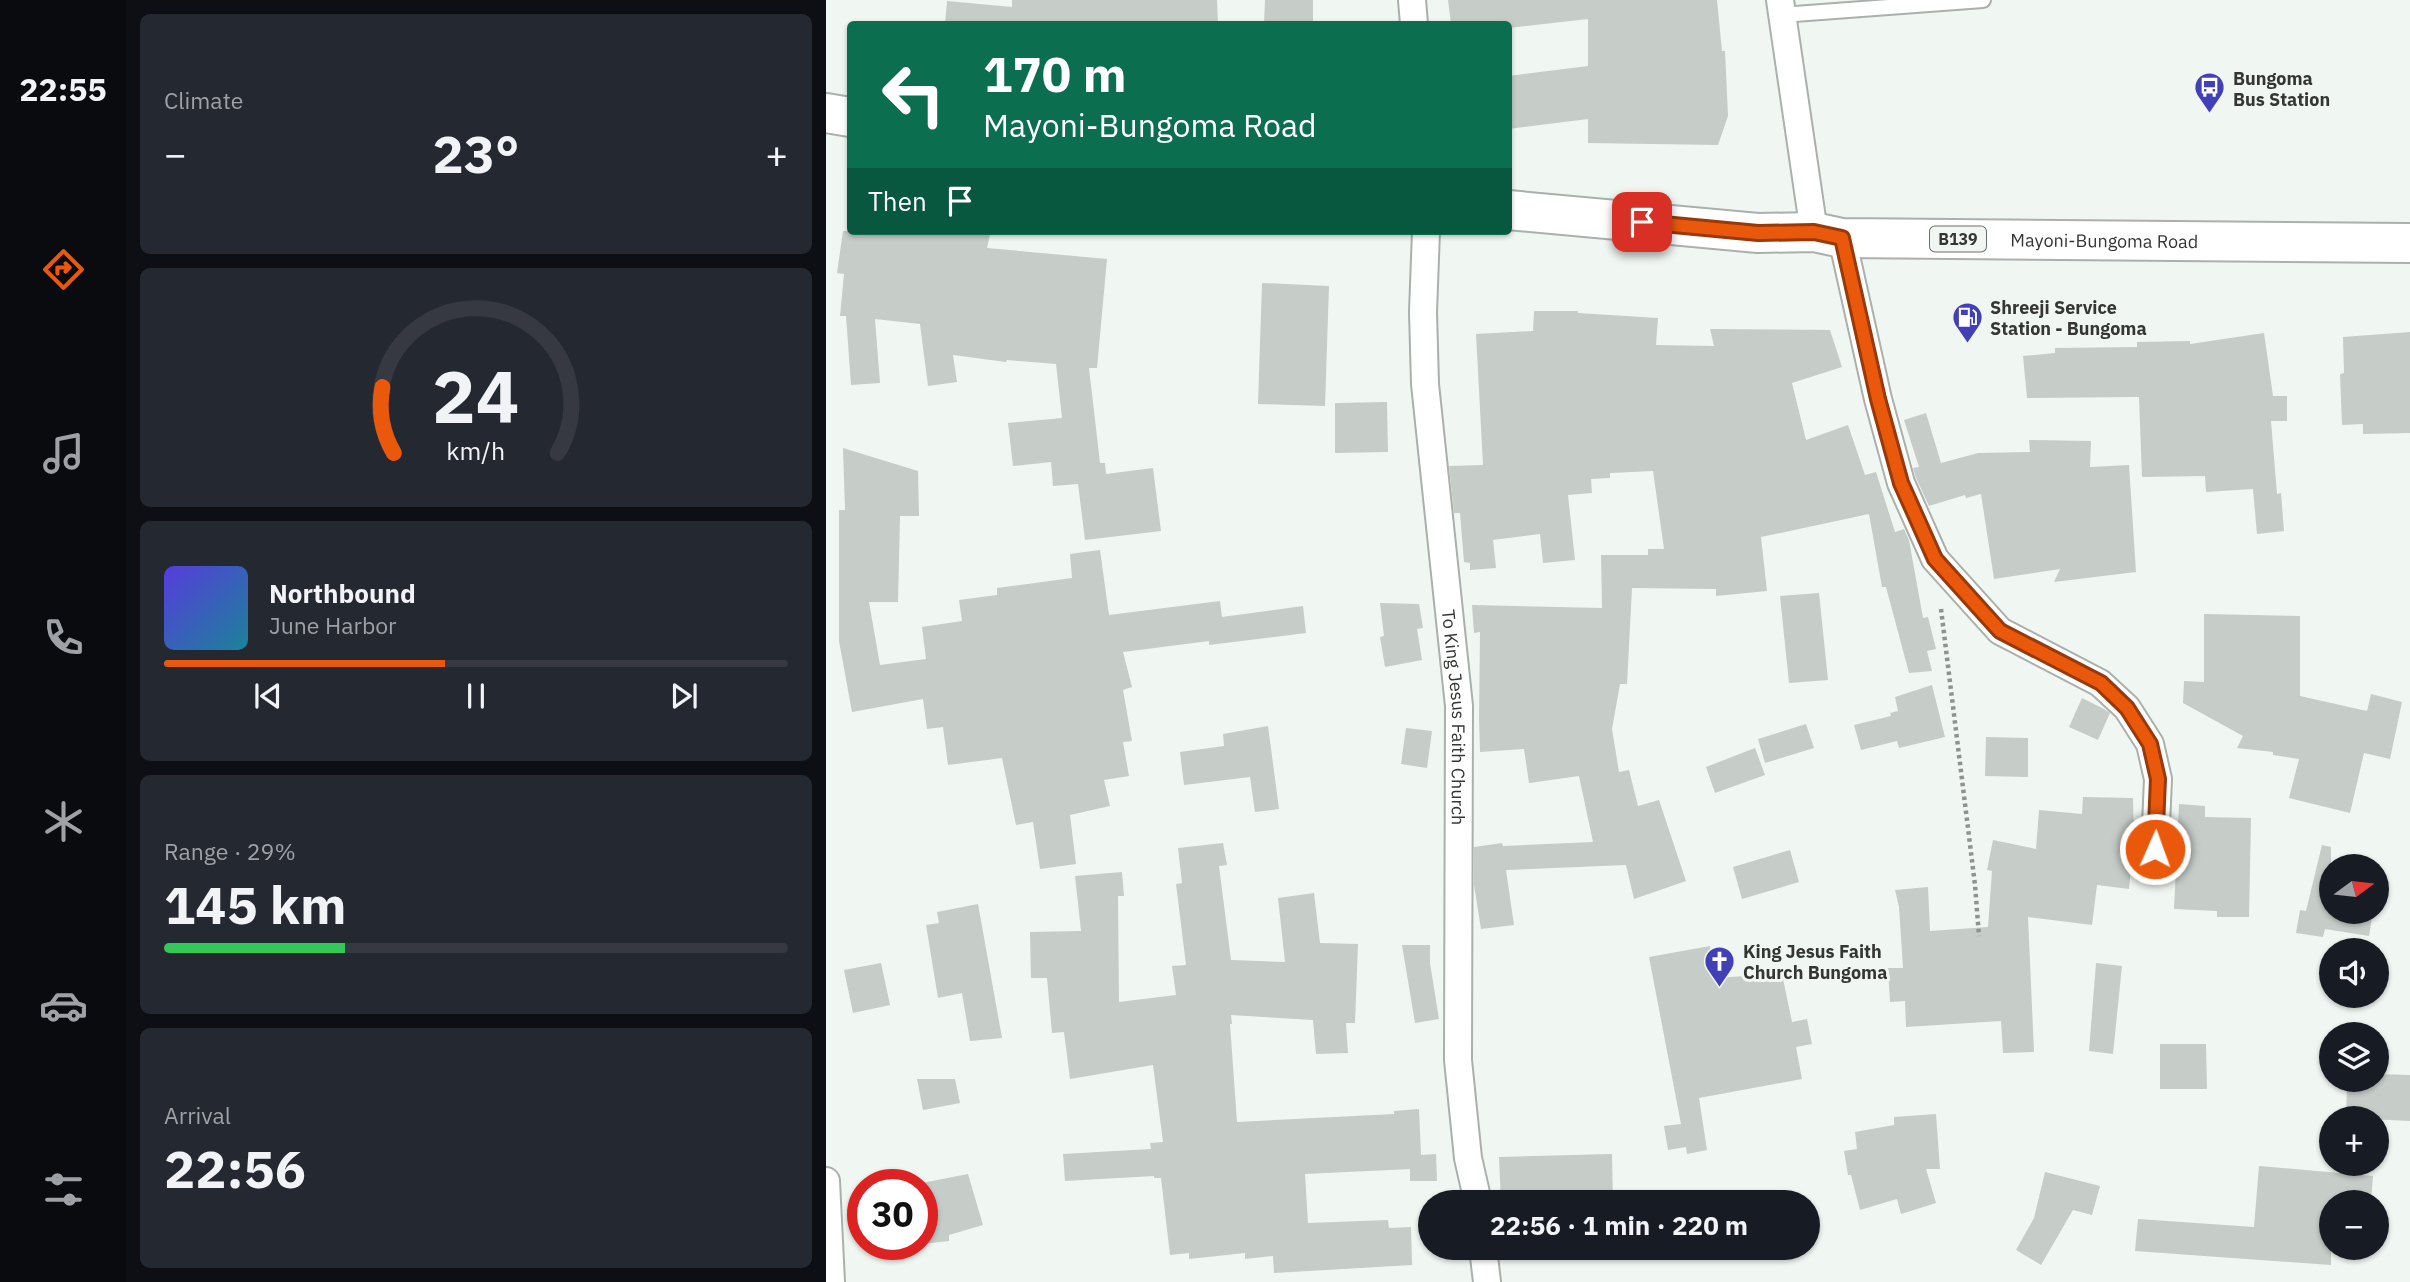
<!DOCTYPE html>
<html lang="en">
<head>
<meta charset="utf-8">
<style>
  body { margin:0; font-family:"IBM Plex Sans",sans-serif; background:#242831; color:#f1f3f6; height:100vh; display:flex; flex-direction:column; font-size:26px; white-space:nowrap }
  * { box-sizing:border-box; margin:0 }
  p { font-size:23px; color:#9ea1a6 }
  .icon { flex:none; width:38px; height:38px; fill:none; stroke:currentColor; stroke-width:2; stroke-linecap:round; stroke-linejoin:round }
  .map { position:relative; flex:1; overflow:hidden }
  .drawer { display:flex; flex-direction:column; gap:14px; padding:14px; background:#0d0f14; width:700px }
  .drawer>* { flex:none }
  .top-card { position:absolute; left:21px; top:21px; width:665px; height:214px; border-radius:7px; box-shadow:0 2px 5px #0004; background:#0b6e4f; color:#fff; overflow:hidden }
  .needle { width:46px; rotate:75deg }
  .fabs { position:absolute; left:1493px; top:854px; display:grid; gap:14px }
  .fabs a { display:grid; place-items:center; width:70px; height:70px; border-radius:50%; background:#171b24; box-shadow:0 2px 5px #0004; font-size:35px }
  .speed { position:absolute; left:21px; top:1169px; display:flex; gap:14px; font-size:35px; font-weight:700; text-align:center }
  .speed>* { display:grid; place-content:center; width:91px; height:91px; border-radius:50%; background:#171b24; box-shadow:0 2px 5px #0004; line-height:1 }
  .speed .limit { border:10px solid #d22; background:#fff; color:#111 }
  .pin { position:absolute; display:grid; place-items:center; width:60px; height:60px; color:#fff; margin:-30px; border-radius:14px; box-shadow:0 4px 10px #0006 }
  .me { position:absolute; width:77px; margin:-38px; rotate:2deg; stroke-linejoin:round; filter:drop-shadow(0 0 5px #0008) }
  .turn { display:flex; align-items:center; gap:24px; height:147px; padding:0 21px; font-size:32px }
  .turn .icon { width:91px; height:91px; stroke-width:2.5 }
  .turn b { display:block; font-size:49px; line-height:60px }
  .then { display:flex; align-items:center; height:66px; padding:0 21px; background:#0003; gap:14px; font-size:26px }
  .big { font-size:52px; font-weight:800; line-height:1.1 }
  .drawer .tile { flex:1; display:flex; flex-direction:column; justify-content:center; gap:10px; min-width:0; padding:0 24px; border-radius:10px; background:#242831 }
  .drawer .dial { align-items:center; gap:0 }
  .dial svg { height:182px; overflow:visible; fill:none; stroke:#363941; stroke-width:7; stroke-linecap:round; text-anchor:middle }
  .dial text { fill:#f1f3f6; stroke:none }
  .song { display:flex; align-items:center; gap:21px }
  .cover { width:84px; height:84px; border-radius:10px; background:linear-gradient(135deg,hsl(250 70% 55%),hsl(190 70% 35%)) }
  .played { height:7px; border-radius:4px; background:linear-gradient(90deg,#ea580c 45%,#363941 45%) }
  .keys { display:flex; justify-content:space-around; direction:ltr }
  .heat { display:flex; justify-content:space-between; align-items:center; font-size:38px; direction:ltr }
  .charge { height:10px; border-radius:5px; background:linear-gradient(90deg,#34c759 29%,#363941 0) }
  .trip { position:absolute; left:592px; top:1190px; width:402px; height:70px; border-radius:35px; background:#171b24; box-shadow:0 2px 5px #0004; font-weight:800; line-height:70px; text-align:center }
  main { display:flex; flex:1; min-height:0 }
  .tabs { display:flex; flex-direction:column; width:126px; justify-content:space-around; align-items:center; background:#090b0e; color:#9ea1a6 }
  .tabs .icon { width:49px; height:49px }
  .tabs .on { color:#ea580c }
  .tabs b { font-size:32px; color:#f1f3f6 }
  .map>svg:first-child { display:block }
  .building { fill:#c6ccc8 }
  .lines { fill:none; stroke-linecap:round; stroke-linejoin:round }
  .service-casing { stroke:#aab0ac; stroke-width:18 }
  .minor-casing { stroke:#aab0ac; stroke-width:30 }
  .primary-casing { stroke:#aab0ac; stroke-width:42 }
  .path { stroke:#8f9390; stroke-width:4.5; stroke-dasharray:3.5 3.5; stroke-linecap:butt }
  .service { stroke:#fff; stroke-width:14 }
  .minor { stroke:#fff; stroke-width:26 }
  .primary { stroke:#fff; stroke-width:38 }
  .route-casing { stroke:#983908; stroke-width:18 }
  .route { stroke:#ea580c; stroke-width:12 }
  .labels { text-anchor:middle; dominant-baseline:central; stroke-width:6; stroke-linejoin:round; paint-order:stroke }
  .shield { fill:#f0f6f1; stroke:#6c706d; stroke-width:2 }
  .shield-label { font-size:16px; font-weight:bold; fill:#343634 }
  .poi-label { font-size:18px; font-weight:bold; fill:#343634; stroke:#f0f6f1; text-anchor:start }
  .street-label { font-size:18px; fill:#343634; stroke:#f0f6f1 }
</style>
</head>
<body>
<main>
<nav class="tabs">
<b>22:55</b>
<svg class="icon on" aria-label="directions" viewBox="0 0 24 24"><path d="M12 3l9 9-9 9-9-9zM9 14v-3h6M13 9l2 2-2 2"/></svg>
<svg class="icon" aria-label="music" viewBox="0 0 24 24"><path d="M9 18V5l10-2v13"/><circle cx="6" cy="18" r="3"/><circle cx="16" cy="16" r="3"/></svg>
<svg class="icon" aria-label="phone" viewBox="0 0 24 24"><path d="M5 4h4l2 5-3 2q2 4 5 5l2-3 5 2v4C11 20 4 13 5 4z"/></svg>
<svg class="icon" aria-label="climate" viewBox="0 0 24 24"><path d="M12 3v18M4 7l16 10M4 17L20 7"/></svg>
<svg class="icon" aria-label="car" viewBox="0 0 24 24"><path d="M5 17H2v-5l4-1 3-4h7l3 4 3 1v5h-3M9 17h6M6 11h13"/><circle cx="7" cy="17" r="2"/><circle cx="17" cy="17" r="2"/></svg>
<svg class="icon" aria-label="filters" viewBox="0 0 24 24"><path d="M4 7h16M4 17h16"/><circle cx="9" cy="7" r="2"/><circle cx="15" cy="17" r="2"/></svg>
</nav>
<section class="drawer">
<div class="tile"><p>Climate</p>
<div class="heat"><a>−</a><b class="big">23°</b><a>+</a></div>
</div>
<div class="tile dial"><svg viewBox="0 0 100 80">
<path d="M14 69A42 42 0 1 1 86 69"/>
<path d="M14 69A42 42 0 0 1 9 40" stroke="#ea580c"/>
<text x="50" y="56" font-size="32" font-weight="700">24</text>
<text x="50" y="72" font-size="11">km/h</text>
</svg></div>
<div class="tile">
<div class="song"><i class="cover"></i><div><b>Northbound</b><p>June Harbor</p></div></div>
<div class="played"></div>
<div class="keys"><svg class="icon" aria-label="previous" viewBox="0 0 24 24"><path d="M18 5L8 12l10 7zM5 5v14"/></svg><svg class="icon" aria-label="pause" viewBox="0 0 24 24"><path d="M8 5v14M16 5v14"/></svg><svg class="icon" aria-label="next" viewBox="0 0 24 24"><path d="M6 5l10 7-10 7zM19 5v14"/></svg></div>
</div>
<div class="tile"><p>Range · 29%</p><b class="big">145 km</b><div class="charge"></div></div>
<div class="tile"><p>Arrival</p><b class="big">22:56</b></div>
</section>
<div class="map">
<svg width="1584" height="1282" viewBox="0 0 1584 1282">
  <rect width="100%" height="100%" fill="#f0f6f1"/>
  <path class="building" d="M186 0H391L392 24H119L121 1 186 7Z
    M439 0H487V24H438Z
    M622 0H891L896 51H899L902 116 892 145 762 143V119L682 129V76L762 66V19L682 28V24H625Z
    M17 231H147L164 234 161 248 281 259 271 368H263L274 463H279L280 474 327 468 335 531 259 540 252 484 227 486 225 462 187 466 182 423 236 418 230 364 181 360 180 362 127 355 131 382 102 386 94 324 49 319 54 383 25 385 20 316H14L18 274 11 273Z
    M436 283 503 286 499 406 432 404Z
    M708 311H752V313L832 318 830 345 888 346 884 329 1004 330 1016 367 966 383 980 440 1022 425 1039 475 1050 472 1069 532 1078 529 1083 540 1097 618 1102 617 1110 649 1101 651 1106 671 1083 673 1060 587H1056L1043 514 935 537 941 591 890 596V589L806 588 801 684H794L786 729 793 772 803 770 812 806 833 800 860 881 808 899 800 865 680 870 688 925 655 929 648 885V847L676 843 677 846 767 842 753 776 703 783 698 749 654 752 653 718 654 632 648 633 646 605 776 608 775 555H822V549H838L827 471 784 473V478L765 479 766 493 742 495 749 560 717 563 714 534 667 540 670 568 644 570V563L638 562 634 513H628L623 466 657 465 650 334 707 331Z
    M1584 332V433L1537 434V424L1516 425 1514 374 1518 373 1517 337Z
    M1438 333 1447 396H1461V421H1445L1451 494 1455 493 1458 531 1431 534 1427 489 1380 492 1379 476 1316 477 1313 397 1201 398 1197 356 1229 353V348L1311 347V342L1364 341V344Z
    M561 402 562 452 509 453V403Z
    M1100 413 1115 463 1152 453 1204 452 1203 440 1265 441 1264 467 1303 465 1310 572 1228 582 1234 569 1168 579 1155 494 1140 498 1139 495 1103 506 1090 478 1087 468 1093 467 1078 420Z
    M17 448 92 471 93 516H74L72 602H43L54 665 100 659 96 627 136 621 133 600 171 595V588L246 578 244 554 274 550 283 615 394 601 396 617 477 606 480 633 383 645V641L297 652 306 687 297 690 306 741 297 742 303 776 278 780 284 806 244 815 250 864 214 869 207 822 190 825 176 758 122 765 117 727 101 729 97 699 26 712 13 641V510H19Z
    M993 593 1002 680 963 683 954 596Z
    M554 603 593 604 597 628 591 629 596 660 559 667 554 637 558 636Z
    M1378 614 1474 616V696L1541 711 1545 694 1576 702 1564 759 1538 753 1524 813 1463 798 1473 759 1447 755V752L1411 748 1417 736 1357 703 1358 681 1378 682Z
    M1106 685 1119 737 1073 748 1071 741 1035 750 1028 725 1065 716 1064 713 1072 711 1069 697Z
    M1256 698 1278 709 1284 713 1272 740 1243 727Z
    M980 724 988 748 939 763 932 739Z
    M442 726 453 809 429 812 424 777 358 785 354 752 398 746 397 734Z
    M580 728 606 731 601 768 575 764Z
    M1160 737 1202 738V777L1159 776Z
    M929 748 939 775 889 793 880 767Z
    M1257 797 1307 798 1308 838 1303 889 1271 885 1266 925 1202 917 1208 1052 1177 1053 1175 1021 1080 1027 1079 1001 1064 1002 1062 968H1077L1073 907 1069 890 1102 887 1104 931 1162 927 1166 871 1161 870 1167 840 1210 849 1213 810 1256 814Z
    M1353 804 1379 806V817L1425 818 1423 917H1391V911L1348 909Z
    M397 843 401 865 393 866 405 960 459 962 452 898 488 893 494 943 532 944 529 1023H520L522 1053 490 1054 487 1020 405 1015 406 1024H404L411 1122 568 1114V1111L593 1109 595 1155 610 1154 611 1181H584V1169L479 1174 482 1223 562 1220 563 1228 585 1227 586 1265 448 1273 447 1256 419 1259V1253L363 1259V1253L344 1255 335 1178H328V1176L239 1181 237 1154 325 1149 324 1143 337 1142 327 1065 244 1079 238 1032 226 1033 221 978H205L204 932 255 931 249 876 296 872 298 896H292L293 1002 350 995 346 966 360 965 350 884 356 883 352 848Z
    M1496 845 1505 847V912H1547L1543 936 1499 929 1497 937 1470 933 1474 910 1480 911Z
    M964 850 973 882 916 899 907 867Z
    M152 904 176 1038 144 1041 136 993 112 998 100 925 113 923 111 912Z
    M576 945H604V963L613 1019 589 1023Z
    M884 946 888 978 956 974 966 1022 981 1019 986 1044 970 1047 976 1079 873 1098 881 1150 861 1154 860 1147 842 1150 838 1126 855 1124 823 957Z
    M55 963 64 1005 27 1013 18 970Z
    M1270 963 1296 966 1287 1054 1263 1051Z
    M1334 1044H1380L1381 1089H1334Z
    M1550 1074 1584 1075V1121L1520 1118 1521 1086 1531 1087V1080H1550Z
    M91 1079H129L134 1103 97 1110Z
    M1110 1114 1114 1169H1100L1110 1203 1075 1214 1071 1199 1034 1210 1025 1175H1022L1018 1151 1031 1149 1029 1132 1068 1125V1117Z
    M786 1154 787 1202H675L673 1157Z
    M1433 1166 1547 1176 1545 1202H1505V1265L1309 1251 1312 1219 1428 1227Z
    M1219 1172 1274 1186 1266 1215 1247 1210 1215 1265 1190 1250 1208 1218Z
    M142 1174 157 1225 123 1235V1241L96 1244V1183Z"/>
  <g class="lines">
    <defs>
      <path id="service" d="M955 15 1157 0"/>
      <g id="minor">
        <path d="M586 0 588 24"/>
        <path d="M954 0 988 232"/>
        <path id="s1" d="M600 231 597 312 599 384 633 706 632 1060 642 1158 652 1202"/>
        <path d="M1016 238 1052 399 1075 483 1109 559 1174 631 1274 683 1301 708 1324 744 1332 779 1329 849"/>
        <path d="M0 1181 5 1282"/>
        <path d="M657 1248 661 1282"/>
      </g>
      <g id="primary">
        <path d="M0 113 24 117"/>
        <path id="s2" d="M682 210 932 233 988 232 1016 238 1584 243"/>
      </g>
    </defs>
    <use href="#service" class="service-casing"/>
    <use href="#minor" class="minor-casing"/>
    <use href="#primary" class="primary-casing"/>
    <path class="path" d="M1115 609 1149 885 1153 936"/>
    <use href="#service" class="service"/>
    <use href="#minor" class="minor"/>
    <use href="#primary" class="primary"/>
  </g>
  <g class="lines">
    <defs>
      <path id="route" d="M816 222 932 233 988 232 1016 238 1052 399 1075 483 1109 559 1174 631 1275 683 1301 708 1324 744 1332 779 1329 849"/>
    </defs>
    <use href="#route" class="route-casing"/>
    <use href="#route" class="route"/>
  </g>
  <defs>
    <symbol id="bus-pin" viewBox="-11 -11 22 30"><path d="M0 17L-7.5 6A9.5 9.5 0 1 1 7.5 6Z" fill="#4240b6" stroke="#f0f6f1"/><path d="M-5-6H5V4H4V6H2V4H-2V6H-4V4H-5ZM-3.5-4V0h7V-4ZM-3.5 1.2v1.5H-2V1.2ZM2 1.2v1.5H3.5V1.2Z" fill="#fff"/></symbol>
    <symbol id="fuel-pin" viewBox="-11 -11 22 30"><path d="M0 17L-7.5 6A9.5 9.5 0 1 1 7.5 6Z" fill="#4240b6" stroke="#f0f6f1"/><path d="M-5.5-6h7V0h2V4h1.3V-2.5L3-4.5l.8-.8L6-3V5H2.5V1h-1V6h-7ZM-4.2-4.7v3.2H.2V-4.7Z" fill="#fff"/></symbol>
    <symbol id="church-pin" viewBox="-11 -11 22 30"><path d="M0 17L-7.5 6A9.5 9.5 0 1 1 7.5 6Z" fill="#4240b6" stroke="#f0f6f1"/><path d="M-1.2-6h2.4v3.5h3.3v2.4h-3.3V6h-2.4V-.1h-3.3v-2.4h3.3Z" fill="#fff"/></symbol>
  </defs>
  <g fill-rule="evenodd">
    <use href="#bus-pin" x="1366" y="70" width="35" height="47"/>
    <use href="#fuel-pin" x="1124" y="300" width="35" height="47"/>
    <use href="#church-pin" x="876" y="944" width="35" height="47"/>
  </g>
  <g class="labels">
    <rect class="shield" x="1104" y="226.5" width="56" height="25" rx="5"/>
    <g class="shield-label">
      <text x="1132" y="239">B139</text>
    </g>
    <g class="poi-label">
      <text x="1407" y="78">Bungoma<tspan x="1407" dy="21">Bus Station</tspan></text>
      <text x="1164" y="307">Shreeji Service<tspan x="1164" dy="21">Station - Bungoma</tspan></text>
      <text x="917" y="951">King Jesus Faith<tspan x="917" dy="21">Church Bungoma</tspan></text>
    </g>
    <g class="street-label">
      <text stroke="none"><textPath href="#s2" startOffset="598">Mayoni-Bungoma Road</textPath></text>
      <text stroke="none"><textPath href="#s1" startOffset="488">To King Jesus Faith Church</textPath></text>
    </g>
  </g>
</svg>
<div class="fabs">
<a><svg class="needle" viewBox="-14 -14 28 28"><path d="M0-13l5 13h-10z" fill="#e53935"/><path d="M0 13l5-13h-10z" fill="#9ea1a6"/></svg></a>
<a><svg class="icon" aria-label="sound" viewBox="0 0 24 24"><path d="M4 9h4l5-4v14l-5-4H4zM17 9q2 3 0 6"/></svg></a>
<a><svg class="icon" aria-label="layers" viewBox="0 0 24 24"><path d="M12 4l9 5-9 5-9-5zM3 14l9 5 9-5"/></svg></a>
<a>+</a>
<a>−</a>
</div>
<div class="speed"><div class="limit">30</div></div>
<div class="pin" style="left:816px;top:222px;background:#d93025"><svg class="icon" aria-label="arrive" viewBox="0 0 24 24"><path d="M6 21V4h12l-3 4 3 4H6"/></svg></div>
<svg class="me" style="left:1329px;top:849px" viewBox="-20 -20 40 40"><circle r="17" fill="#ea580c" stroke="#fff" stroke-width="3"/><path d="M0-11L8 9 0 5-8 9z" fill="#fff"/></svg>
<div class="trip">22:56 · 1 min · 220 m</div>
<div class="top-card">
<div class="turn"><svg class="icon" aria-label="left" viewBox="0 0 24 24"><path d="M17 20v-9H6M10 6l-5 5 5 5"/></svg><div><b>170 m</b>Mayoni-Bungoma Road</div></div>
<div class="then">Then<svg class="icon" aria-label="arrive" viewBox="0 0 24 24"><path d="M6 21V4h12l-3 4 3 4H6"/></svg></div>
</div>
</div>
</main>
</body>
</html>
